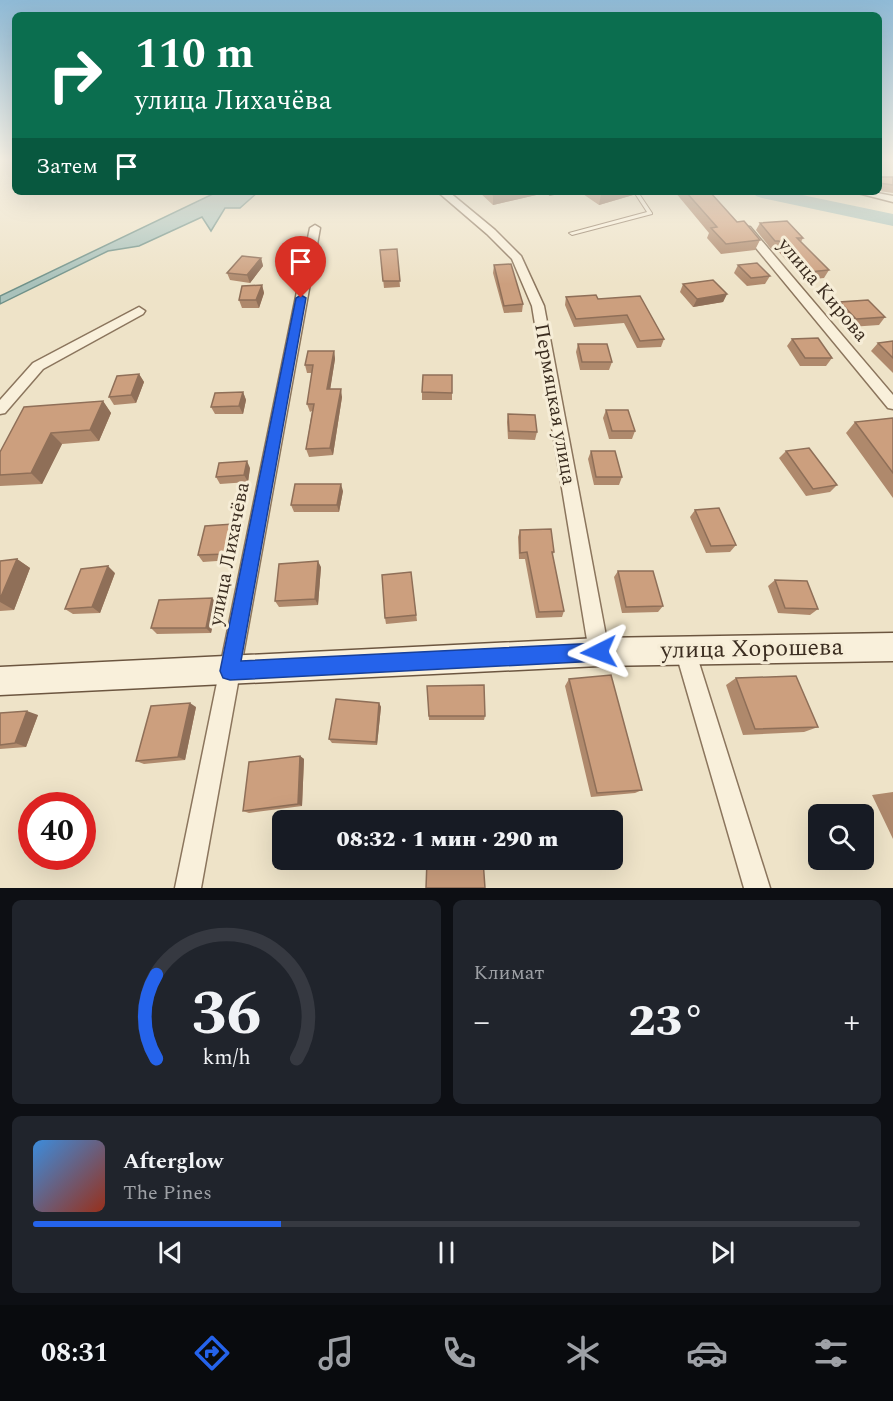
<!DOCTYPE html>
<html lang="ru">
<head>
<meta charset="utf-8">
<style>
  body { margin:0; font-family:Spectral,serif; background:#20242c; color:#f1f3f6; height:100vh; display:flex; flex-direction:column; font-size:22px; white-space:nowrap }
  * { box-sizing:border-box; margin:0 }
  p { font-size:20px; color:#9ea1a6 }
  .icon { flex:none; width:33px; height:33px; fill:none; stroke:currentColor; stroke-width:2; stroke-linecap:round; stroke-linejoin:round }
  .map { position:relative; height:888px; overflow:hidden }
  .sheet { display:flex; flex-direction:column; gap:12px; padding:12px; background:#0d0f14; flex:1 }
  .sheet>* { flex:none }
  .guide { position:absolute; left:12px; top:12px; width:870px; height:183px; border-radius:9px; box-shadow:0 6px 24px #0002; background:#0b6e4f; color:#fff; overflow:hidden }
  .controls { position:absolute; left:808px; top:804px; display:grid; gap:12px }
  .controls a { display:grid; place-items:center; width:66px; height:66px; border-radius:9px; background:#171b24; box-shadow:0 6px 24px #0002; font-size:30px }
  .speed { position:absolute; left:18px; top:792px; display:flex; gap:12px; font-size:30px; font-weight:700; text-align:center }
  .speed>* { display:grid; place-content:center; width:78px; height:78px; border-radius:50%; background:#171b24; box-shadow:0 6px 24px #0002; line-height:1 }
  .speed .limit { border:9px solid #d22; background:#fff; color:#111 }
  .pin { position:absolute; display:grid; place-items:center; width:51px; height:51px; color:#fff; margin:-62px -26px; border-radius:50% 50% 50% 0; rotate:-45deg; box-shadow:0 0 6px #0007 }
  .pin .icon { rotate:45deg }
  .me { position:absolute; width:66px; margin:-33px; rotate:267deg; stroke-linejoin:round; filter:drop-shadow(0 0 4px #0008) }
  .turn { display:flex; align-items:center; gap:21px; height:126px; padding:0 24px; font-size:27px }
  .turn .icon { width:78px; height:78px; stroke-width:2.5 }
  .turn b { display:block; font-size:42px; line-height:51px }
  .then { display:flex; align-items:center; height:57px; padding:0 24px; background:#0003; gap:12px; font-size:22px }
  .big { font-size:45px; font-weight:800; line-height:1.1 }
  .sheet .tile { flex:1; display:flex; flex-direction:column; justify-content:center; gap:9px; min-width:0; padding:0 21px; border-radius:9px; background:#20242c }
  .sheet .dial { align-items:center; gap:0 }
  .dial svg { height:156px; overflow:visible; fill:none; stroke:#363941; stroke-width:7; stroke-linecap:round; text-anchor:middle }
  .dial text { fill:#f1f3f6; stroke:none }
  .song { display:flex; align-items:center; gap:18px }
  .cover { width:72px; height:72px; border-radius:9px; background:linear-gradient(135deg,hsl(210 70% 55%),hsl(10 70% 35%)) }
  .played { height:6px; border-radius:3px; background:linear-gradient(90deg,#2563eb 30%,#363941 30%) }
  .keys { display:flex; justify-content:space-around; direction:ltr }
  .heat { display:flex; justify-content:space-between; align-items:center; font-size:33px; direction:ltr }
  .sheet .tiles { flex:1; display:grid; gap:12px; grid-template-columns:1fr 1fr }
  .tile:last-child { grid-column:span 2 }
  .trip { position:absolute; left:272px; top:810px; width:351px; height:60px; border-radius:9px; background:#171b24; box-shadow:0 6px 24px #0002; font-weight:800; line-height:60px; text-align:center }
  .tab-bar { display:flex; height:96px; justify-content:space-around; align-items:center; background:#090b0e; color:#9ea1a6 }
  .tab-bar .icon { width:42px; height:42px }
  .tab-bar .on { color:#2563eb }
  .tab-bar b { font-size:27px; color:#f1f3f6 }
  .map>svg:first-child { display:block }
  .water { fill:#a9c2bb; stroke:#6f9189; stroke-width:1.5 }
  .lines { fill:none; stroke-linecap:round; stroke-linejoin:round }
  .river { fill:#a9c2bb; fill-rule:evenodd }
  .lane-casing { stroke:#8b755d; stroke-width:2 }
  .street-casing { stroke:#8b755d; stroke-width:3 }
  .secondary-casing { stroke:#6c5640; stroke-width:3 }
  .lane { fill:#f9f0db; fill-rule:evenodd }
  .street { fill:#f9f0db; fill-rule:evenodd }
  .secondary { fill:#f9f0db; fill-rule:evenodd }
  .wall { fill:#af896c }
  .shaded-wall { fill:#8f6f58 }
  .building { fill:#cc9f7e; stroke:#8f6f58; stroke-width:1.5 }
  .route { fill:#2563eb; stroke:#184099; stroke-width:1.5 }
  .labels { text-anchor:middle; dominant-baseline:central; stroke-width:6; stroke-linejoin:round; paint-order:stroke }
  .street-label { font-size:20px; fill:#3b2d20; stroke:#f6edd7 }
  .near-street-label { font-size:24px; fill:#3b2d20; stroke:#f6edd7 }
</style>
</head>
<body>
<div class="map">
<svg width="893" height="888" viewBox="0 0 893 888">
  <rect width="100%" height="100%" fill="#eee3c8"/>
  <path class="water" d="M217 192H258L240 208H225L211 231 202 217 139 246 108 251 0 304V296Z"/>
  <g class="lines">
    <path class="river" d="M753 192H788L893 214V226L762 198 756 196Z"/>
    <defs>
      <path id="lane" d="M547 192H552L554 194 550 195Z
        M634 192H638L652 213V214L572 235 569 233 647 212Z"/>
      <path id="street" d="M438 192H449L495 230 521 256 544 306 609 652 606 659 599 662 592 659 589 652 532 306 512 259 487 234Z
        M854 192H872L893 196V202Z
        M315 225 320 228 201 888H175L310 228Z
        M742 227H750L893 395V409L888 408 742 231Z
        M139 307 145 311 143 314 43 369 5 413 0 414V400L33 363Z
        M685 640 692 643 695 650 770 888H744L675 650 678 643Z"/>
      <path id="secondary" d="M893 633V661L599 666 0 695V667L599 638Z"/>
    </defs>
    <use href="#lane" class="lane-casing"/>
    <use href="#street" class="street-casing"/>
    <use href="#secondary" class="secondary-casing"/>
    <use href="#lane" class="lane"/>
    <use href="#street" class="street"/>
    <use href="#secondary" class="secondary"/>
  </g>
  <path class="wall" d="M880 177H893V193L879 191Z
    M479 192H546L545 193 493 205Z
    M580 192H634L633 195 599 205Z
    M675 192H710L737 222 760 240 755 250 721 254 707 238 709 233Z
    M760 223 803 238 801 242 829 270 824 278 805 280 775 248 771 249 756 230Z
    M397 249 400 287 384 288 380 250Z
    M261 258 263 266 250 283 230 280 227 273Z
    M494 265 523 304 522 312 504 313 493 273Z
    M738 265 770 276 765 284 747 286 734 273Z
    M683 284 727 294 723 302 693 307 680 292Z
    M262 285 264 293 259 308H242L239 300Z
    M640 296 664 339 661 347 637 348 624 323 574 327 565 305 566 297 598 299Z
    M840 302 885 317 879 325 850 327 834 310Z
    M792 339 832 358 826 366H800L787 346Z
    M893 341V373L871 351 878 343Z
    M578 344 612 362 609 370H580L576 352Z
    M334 351 335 359 330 389 342 397 333 455 309 457 306 449 312 411 310 412 307 404 312 373H307L305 365Z
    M139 374 144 382 136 403 114 405 109 397Z
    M452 375V400H422V392Z
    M243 392 246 400 243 414H215L211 407Z
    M103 401 111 413 99 441 62 444 42 484 0 486V452Z
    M606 410 635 431 632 439H609L603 418Z
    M508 414 537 432 535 440 508 439 507 422Z
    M893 418V498L846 433 855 422Z
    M591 451 622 477 619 485H594L588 459Z
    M786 451 837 485 830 492 806 496 779 458Z
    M250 468 248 482 220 484 216 477Z
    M343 491 339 512H294L291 505Z
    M695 510 736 545 730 552 706 553 690 517Z
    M233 524 237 531 231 560 203 562 198 555Z
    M520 530 554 552 552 556 564 611 562 617 536 618 525 559H519L518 537Z
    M17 559 30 568 14 610 0 611V561Z
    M321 567 318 605 279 607 275 601Z
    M618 571 663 606 658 612 622 613 614 577Z
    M411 572 417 621 386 624 385 618Z
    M115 573 100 613 73 614 65 609Z
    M775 580 818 609 810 615 778 613 768 586Z
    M212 598 217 604 211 633 157 634 151 628Z
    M736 678 818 727 804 732 743 735 726 685Z
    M569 679 642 790 635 793 591 797 565 686Z
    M427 686 485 716 484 720H429Z
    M379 703 381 707 377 745 332 743 329 739Z
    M196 707 185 760 144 764 136 761Z
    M0 713 38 715 26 747 0 749Z
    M300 756 304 759 302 806 249 813 243 811Z
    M893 792V839L872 795Z"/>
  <path class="shaded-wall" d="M505 192H546L545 193 493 205V195Z
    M608 192H634L633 195 599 205 601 194Z
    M261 258 263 266 250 283 247 275Z
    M262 285 264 293 259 308 256 300Z
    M727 294 723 302 693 307 697 299Z
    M334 351 335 359 329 397 327 389Z
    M139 374 144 382 136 403 131 395Z
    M341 389 342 397 333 455 330 448Z
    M243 392 246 400 243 414 239 406Z
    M103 401 111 413 99 441 90 430Z
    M51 433 62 444 42 484 31 473Z
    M247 461 250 468 248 482 244 475Z
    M341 484 343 491 339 512 337 505Z
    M233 524 237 531 231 560 227 554Z
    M17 559 30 568 14 610 0 602V599Z
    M318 561 321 567 318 605 315 599Z
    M108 566 115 573 100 613 92 607Z
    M212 598 217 604 211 633 206 628Z
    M190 703 196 707 185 760 178 757Z
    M379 703 381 707 377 745 376 742Z
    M27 711 38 715 26 747 15 743Z
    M300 756 304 759 302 806 298 804Z"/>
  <path class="building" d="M880 177H893V185L879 183Z
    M491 192H505L493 195Z
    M686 192H710L737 222 744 221 760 240 726 244 711 228 717 227Z
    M787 221 803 238H797L829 270 809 272 779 241H775L760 223Z
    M397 249 400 281H383L380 250Z
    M242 256 261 258 247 275 227 273Z
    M757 263 770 276 751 278 738 265Z
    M511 264 523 304 504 306 494 265Z
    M713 280 727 294 697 299 683 284Z
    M262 285 256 300H239L242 286Z
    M596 295 598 299 640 296 664 339 640 341 627 315 576 319 566 297Z
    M868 300 885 317 856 319 840 302Z
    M818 338 832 358H805L792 339Z
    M893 341V358L878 343Z
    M578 344H607L612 362H582Z
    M308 351H334L327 389H341L330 448 306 449 314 404H307L313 365H305Z
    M139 374 131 395 109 397 117 376Z
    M423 375H452V393L422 392Z
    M243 392 239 406 211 407 215 393Z
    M103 401 90 430 51 433 31 473 0 475V452L24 407Z
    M606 410H628L635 431H612Z
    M508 414 535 415 537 432 509 431Z
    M893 418V473L855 422Z
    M809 448 837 485 813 489 786 451Z
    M591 451H615L622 477H596Z
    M247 461 244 475 216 477 219 463Z
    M295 484H341L337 505H291Z
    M719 508 736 545 711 546 695 510Z
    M233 524 227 554 198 555 205 526Z
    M551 529 554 552H552L564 611 539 612 527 552 520 553V530Z
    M17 559 0 599V561Z
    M318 561 315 599 275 601 279 564Z
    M108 566 92 607 65 609 81 569Z
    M618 571H653L663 606 626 607Z
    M411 572 416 615 385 618 382 575Z
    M775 580 807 581 818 609 785 608Z
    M212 598 206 628H151L159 600Z
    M611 675 642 790 597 793 569 679Z
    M796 676 818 727 755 729 736 678Z
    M484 685 485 716H429L427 686Z
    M336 699 379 703 376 742 329 739Z
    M190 703 178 757 136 761 151 706Z
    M27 711 15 743 0 745V713Z
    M300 756 298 804 243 811 249 762Z
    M427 860H483L485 888H426Z"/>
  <linearGradient id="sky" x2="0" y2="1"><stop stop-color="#8fbad6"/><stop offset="0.56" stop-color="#f7f2e6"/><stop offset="1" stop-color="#f7f2e6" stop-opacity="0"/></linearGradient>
  <rect width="893" height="284" fill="url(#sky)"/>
  <path class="route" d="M301 295 306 298 241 661 599 643 605 646 608 652 605 659 599 661 230 680 223 678 220 671 296 298Z"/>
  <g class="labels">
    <g class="street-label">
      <text transform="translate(823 290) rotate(50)">улица Кирова</text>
      <text transform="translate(555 404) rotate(80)">Пермяцкая улица</text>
      <text transform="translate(229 554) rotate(-79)">улица Лихачёва</text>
    </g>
    <g class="near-street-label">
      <text transform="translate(752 649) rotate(-1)">улица Хорошева</text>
    </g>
  </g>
</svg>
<div class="controls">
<a><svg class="icon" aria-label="search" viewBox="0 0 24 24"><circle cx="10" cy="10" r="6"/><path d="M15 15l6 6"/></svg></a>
</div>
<div class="speed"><div class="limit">40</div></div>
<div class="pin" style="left:301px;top:298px;background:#d93025"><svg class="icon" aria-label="arrive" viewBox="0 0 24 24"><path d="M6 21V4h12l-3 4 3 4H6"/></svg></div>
<svg class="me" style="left:599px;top:652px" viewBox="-20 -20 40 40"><path d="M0-17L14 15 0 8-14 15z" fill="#2563eb" stroke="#fff" stroke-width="4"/></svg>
<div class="trip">08:32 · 1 мин · 290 m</div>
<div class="guide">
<div class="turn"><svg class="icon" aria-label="right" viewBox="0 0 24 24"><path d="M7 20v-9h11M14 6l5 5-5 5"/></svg><div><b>110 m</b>улица Лихачёва</div></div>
<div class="then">Затем<svg class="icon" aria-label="arrive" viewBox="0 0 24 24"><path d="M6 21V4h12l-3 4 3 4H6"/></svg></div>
</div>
</div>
<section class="sheet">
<div class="tiles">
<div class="tile dial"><svg viewBox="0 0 100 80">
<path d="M14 69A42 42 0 1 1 86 69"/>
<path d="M14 69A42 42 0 0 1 14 26" stroke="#2563eb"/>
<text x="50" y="56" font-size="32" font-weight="700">36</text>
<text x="50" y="72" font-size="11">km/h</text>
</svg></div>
<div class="tile"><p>Климат</p>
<div class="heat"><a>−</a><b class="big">23°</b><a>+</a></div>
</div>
<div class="tile">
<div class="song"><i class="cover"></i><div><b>Afterglow</b><p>The Pines</p></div></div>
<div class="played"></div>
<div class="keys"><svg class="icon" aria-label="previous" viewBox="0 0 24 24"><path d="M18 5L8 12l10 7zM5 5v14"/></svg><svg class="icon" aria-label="pause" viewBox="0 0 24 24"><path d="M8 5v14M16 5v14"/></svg><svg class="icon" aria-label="next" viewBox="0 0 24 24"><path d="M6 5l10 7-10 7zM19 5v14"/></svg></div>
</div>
</div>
</section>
<nav class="tab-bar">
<b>08:31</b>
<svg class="icon on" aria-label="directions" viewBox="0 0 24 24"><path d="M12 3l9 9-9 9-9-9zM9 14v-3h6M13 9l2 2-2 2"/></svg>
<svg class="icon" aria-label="music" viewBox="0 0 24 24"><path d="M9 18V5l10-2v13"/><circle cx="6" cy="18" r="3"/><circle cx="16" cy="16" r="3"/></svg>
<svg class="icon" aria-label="phone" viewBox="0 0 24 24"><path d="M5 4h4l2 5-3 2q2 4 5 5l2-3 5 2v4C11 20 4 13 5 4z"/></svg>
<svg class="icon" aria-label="climate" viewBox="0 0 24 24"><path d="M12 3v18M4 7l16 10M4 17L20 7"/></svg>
<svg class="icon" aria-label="car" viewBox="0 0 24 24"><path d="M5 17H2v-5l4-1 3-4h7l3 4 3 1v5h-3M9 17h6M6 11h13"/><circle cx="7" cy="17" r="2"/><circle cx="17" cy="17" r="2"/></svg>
<svg class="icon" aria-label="filters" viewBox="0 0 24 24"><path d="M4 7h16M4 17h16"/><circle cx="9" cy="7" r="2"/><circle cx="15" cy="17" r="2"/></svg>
</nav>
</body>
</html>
